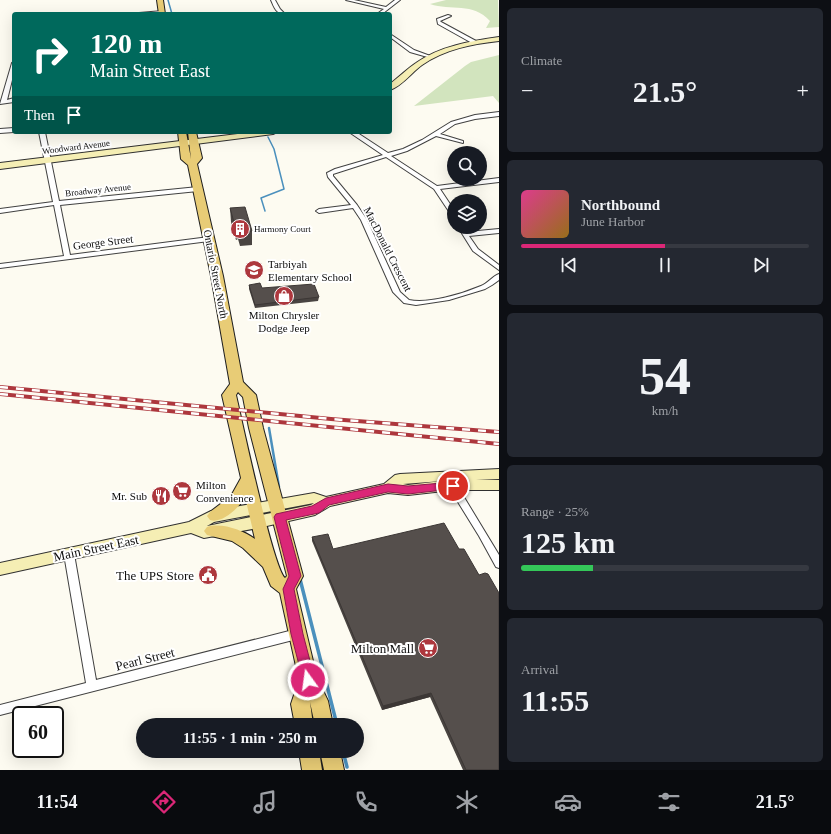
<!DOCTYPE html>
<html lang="en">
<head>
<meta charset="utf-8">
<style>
  body { margin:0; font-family:Georgia,serif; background:#242831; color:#f1f3f6; height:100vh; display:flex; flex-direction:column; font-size:15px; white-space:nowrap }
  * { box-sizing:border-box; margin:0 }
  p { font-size:13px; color:#9ea1a6 }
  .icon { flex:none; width:22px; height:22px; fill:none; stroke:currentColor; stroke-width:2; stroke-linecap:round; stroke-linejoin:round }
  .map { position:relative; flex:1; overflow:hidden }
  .sheet { display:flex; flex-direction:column; gap:8px; padding:8px; background:#0d0f14; width:332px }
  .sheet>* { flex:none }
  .guide { position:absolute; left:12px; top:12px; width:380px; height:122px; border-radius:4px; box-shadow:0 4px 16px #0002; background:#00695c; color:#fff; overflow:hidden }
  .tools { position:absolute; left:447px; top:146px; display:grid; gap:8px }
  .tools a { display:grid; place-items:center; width:40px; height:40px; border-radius:50%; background:#171b24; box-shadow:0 4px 16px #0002; font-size:20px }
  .speed { position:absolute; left:12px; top:706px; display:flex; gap:8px; font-size:20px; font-weight:700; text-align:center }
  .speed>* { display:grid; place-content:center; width:52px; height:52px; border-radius:50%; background:#171b24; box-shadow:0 4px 16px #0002; line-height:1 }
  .speed .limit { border:2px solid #111; border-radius:6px; background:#fff; color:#111 }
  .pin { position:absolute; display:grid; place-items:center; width:34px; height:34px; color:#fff; margin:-17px; border:2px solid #fff; border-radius:50%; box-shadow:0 1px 4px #0007 }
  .me { position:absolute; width:44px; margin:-22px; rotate:346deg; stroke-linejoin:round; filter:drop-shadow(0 0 3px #0008) }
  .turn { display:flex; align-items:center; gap:14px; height:84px; padding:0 12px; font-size:18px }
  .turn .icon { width:52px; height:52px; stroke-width:2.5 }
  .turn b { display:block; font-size:28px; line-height:34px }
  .then { display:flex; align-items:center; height:38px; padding:0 12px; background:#0003; gap:8px; font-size:15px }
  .big { font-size:30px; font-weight:700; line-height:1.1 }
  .sheet .tile { flex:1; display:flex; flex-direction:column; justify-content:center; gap:6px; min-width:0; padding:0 14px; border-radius:6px; background:#242831 }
  .sheet .dial { align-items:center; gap:0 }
  .dial b { font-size:52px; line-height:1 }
  .song { display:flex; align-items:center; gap:12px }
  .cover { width:48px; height:48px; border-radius:6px; background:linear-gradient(135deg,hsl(330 70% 55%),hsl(40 70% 35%)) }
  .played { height:4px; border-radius:2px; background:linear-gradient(90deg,#db2777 50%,#363941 50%) }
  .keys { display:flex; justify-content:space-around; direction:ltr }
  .heat { display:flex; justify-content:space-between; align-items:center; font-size:22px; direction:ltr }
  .charge { height:6px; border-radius:3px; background:linear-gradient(90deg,#34c759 25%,#363941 0) }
  .trip { position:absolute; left:136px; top:718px; width:228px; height:40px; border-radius:20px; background:#171b24; box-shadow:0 4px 16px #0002; font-weight:700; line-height:40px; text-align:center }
  .dock { display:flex; height:64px; justify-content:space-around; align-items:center; background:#090b0e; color:#9ea1a6 }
  .dock .icon { width:28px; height:28px }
  .dock .on { color:#db2777 }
  .dock b { font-size:18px; color:#f1f3f6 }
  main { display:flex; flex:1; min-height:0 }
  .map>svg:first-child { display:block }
  .green { fill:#d2e4be }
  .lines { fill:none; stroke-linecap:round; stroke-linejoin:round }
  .stream-far2 { stroke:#4b90bd; stroke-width:1.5 }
  .stream-far1 { stroke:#4b90bd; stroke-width:2.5 }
  .stream { stroke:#4b90bd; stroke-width:3.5 }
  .street-casing { stroke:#414141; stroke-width:2 }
  .secondary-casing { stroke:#303030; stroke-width:2 }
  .primary-casing { stroke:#1f1f1f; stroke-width:2 }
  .street { fill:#fff; fill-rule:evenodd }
  .secondary { fill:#f5eeb4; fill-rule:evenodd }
  .primary { fill:#e8cc76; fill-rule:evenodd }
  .rail-casing { stroke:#ad373d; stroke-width:4 }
  .rail { stroke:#fff; stroke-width:2.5; stroke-dasharray:8; stroke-linecap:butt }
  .wall { fill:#494441 }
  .shaded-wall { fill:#3c3735 }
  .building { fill:#554f4c; stroke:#3c3735 }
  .route { fill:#db2777; stroke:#8e194d }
  .labels { text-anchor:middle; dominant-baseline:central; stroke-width:4; stroke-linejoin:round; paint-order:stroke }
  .far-street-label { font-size:9px; fill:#0e0e0e; stroke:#fff }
  .far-poi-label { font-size:9px; fill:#0e0e0e; stroke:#fff; text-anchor:start }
  .street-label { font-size:11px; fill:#0e0e0e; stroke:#fff }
  .poi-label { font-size:11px; fill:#0e0e0e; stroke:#fff; text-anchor:start }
  .near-street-label { font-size:13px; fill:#0e0e0e; stroke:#fff }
  .near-poi-label { font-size:13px; fill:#0e0e0e; stroke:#fff; text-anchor:end }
</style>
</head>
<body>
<main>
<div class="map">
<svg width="499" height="770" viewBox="0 0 499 770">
  <rect width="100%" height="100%" fill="#fdfbf1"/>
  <path class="green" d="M446 0H498L499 27 486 28 490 21C473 2 451 11 430 4Z
    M499 55V103L493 96 414 106 465 66 471 62Z"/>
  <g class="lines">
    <path class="stream-far2" d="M168 0 172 14
      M265 211 261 198 284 189 274 149 268 137"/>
    <path class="stream-far1" d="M269 428 279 487"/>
    <path class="stream" d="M300 579 337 725
      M343 751 347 767"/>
    <defs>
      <path id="street" d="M271 0H275L280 9 285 14C276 14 274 7 271 0Z
        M346 0H354L386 7 395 0H400L382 14H377L384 9Z
        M163 11 162 13 137 14 139 13Z
        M448 15 451 16 440 21 441 22 476 41V43H472L438 24 437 19Z
        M390 34 414 50 433 57 431 58 410 52 390 37Z
        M14 62V72L7 100 14 98V102L0 104 12 63Z
        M499 112V116L475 119 455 124 440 134 463 141V143L436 136 407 151 391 156 437 186 499 178V182L440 189 454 210V217L452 216 434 189 386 157 333 174V176L357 205 367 220 400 292 409 300C429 304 462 294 481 286 488 283 493 276 499 274V280L492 285 485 289 449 300 416 305 404 303 393 292 361 220 353 208 319 213 316 211 319 209 351 205 328 177 327 173 335 169 383 155 349 132H356L388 153 403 149 422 140 451 122 475 115Z
        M14 128V132L0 133V129Z
        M39 132H45L59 201 198 187 201 189 198 191 60 205 70 255 209 237 212 239 209 241 0 268V264L64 256 54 205 0 213V209L53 202Z
        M458 227H464L467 232 499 229V233L469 236 478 249 499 265V270L473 251Z
        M450 478 453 479 499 555V568L496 567 479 536 445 481 447 479Z
        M69 550 72 551 74 554 96 680 297 629 301 631 302 634 301 637 297 639 0 715V705L86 683 64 554 66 551Z"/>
      <path id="secondary" d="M499 37V41C472 44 445 49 422 65 412 72 402 86 390 90V84C399 77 407 69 416 63 440 46 471 41 499 37Z
        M254 132H277L273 134 0 169V163Z
        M499 469V479L476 480H499V490H453L408 495 388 493 330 506 315 515 258 528 204 538 191 533 0 575V563L189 522 211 511 314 493 326 497 384 484 395 475 400 474ZM442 481 408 485 403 484ZM314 503 311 505 207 526 214 522Z"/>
      <path id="primary" d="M157 0H163L165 14H159Z
        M178 132H186L191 159 188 132H196L202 158 197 164 223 276 243 382 256 395 263 428 303 576 296 589 317 678 328 701 333 725H315L310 702 313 725H295L291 704 299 680 280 593 271 586 263 567 243 548 232 541 207 535 204 531 207 527C221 522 243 530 255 539L245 497C239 508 222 524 210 520L207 516 210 512 231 496 241 478 222 395 230 384 211 276 188 165 181 159ZM238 392 243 397 249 428 287 576 285 578C273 568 242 421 236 395Z
        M299 751H319L322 770H302Z
        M320 751H340L344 770H324Z"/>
    </defs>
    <use href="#street" class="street-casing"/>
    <use href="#secondary" class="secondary-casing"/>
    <use href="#primary" class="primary-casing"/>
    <use href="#street" class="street"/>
    <use href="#secondary" class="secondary"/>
    <use href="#primary" class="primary"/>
    <defs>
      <path id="rail" d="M0 387 331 419 499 432
        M0 394 499 444"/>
    </defs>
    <use href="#rail" class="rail-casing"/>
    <use href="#rail" class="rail"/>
  </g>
  <path class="wall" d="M230 208 252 231V245L240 246 238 239 236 240 231 222Z
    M249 285 262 288 319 297 318 301 255 308 249 289Z
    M312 537 333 549H459L479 575 499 770H463L430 697 382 710 312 541Z"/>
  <path class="shaded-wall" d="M431 693 430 697 382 710 383 706Z"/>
  <path class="building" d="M245 207 252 231 240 232 238 225 235 226 230 208Z
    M260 283 262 288 314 284 319 297 255 305 249 285Z
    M444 523 459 549H464L479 575 485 573 488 574 499 593V770H466L431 693 383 706 312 537 328 534 333 549Z"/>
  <path class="route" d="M453 482 456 483 458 486 456 488 453 489 408 494 388 492 329 505 319 513 286 520 301 576 294 589 303 634 315 680 313 684 308 686 304 684 291 634 283 589 289 576 274 517 276 514 312 506 326 498 388 484 408 486Z"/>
  <defs>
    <symbol id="building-disc" viewBox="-11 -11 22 22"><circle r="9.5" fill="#ad373d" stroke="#fff"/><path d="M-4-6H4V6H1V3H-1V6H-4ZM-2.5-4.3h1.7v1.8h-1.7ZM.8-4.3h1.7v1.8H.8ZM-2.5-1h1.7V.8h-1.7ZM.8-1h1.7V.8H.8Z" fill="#fff"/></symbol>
    <symbol id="school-disc" viewBox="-11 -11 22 22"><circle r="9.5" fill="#ad373d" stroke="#fff"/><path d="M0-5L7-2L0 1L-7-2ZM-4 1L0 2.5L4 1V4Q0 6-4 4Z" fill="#fff"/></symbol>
    <symbol id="shop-disc" viewBox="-11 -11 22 22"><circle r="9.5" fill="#ad373d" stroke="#fff"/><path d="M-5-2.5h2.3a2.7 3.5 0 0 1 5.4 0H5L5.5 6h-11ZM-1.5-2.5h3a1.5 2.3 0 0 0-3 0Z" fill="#fff"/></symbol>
    <symbol id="supermarket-disc" viewBox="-11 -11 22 22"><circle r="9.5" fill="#ad373d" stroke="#fff"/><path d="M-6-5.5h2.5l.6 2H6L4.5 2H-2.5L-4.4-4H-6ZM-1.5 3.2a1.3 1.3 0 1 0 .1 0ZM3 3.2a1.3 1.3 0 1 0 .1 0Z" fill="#fff"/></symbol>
    <symbol id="restaurant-disc" viewBox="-11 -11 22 22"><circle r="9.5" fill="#ad373d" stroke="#fff"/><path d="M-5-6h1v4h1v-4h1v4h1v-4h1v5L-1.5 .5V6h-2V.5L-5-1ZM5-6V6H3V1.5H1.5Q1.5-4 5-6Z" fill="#fff"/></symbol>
    <symbol id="civic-disc" viewBox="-11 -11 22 22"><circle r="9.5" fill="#ad373d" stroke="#fff"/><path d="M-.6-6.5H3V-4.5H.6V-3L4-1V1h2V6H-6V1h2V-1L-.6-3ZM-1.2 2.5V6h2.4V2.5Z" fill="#fff"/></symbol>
  </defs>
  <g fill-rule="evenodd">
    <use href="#building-disc" x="229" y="218" width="22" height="22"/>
    <use href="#school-disc" x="243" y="259" width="22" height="22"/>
    <use href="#shop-disc" x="273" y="285" width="22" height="22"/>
    <use href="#supermarket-disc" x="171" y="480" width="22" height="22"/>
    <use href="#restaurant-disc" x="150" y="485" width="22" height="22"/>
    <use href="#civic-disc" x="197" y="564" width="22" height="22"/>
    <use href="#supermarket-disc" x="417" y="637" width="22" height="22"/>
  </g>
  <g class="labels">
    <g class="far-street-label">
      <text transform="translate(76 147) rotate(-7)">Woodward Avenue</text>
      <text transform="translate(98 190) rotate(-6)">Broadway Avenue</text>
    </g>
    <g class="far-poi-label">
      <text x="254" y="229">Harmony Court</text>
    </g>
    <g class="street-label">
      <text transform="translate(103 242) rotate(-7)">George Street</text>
      <text transform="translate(388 249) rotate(63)">MacDonald Crescent</text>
      <text transform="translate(216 274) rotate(79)">Ontario Street North</text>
    </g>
    <g class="poi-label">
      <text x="268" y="264">Tarbiyah<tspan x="268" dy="13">Elementary School</tspan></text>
      <text x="284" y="315" text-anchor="middle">Milton Chrysler<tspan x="284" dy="13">Dodge Jeep</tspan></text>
      <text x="196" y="485">Milton<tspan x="196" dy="13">Convenience</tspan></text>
      <text x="147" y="496" text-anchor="end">Mr. Sub</text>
    </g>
    <g class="near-street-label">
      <text transform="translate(96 548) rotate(-12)">Main Street East</text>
      <text transform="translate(145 659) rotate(-14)">Pearl Street</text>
    </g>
    <g class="near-poi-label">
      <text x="194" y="575">The UPS Store</text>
      <text x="414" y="648">Milton Mall</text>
    </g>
  </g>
</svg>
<div class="tools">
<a><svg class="icon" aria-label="search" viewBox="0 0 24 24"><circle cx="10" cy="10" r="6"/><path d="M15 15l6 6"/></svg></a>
<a><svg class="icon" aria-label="layers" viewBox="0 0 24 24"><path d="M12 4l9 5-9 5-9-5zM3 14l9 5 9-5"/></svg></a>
</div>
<div class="speed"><div class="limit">60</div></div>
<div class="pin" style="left:453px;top:486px;background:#d93025"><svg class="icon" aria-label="arrive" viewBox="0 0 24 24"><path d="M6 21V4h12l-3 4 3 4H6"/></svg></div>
<svg class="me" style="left:308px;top:680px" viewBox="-20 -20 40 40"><circle r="17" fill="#db2777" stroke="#fff" stroke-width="3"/><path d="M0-11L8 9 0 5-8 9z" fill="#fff"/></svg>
<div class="trip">11:55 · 1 min · 250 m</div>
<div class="guide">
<div class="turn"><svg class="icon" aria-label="right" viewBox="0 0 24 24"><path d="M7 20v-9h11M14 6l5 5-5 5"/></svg><div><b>120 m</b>Main Street East</div></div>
<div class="then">Then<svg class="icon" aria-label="arrive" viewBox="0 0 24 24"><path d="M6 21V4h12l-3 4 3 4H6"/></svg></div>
</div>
</div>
<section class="sheet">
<div class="tile"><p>Climate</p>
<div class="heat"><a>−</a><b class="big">21.5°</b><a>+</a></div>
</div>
<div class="tile">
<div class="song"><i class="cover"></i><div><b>Northbound</b><p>June Harbor</p></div></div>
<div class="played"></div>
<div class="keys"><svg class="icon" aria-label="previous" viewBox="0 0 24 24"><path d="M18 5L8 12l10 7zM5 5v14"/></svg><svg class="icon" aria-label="pause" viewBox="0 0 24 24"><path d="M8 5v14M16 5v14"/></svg><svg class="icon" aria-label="next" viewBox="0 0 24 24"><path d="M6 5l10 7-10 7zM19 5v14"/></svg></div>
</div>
<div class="tile dial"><b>54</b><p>km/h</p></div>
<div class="tile"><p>Range · 25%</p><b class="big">125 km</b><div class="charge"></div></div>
<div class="tile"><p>Arrival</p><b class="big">11:55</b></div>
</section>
</main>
<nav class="dock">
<b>11:54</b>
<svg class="icon on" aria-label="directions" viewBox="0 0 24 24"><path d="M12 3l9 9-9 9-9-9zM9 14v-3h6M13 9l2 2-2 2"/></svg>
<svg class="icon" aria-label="music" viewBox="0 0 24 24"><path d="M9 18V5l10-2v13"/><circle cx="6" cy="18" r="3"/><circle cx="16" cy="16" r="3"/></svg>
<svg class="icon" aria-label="phone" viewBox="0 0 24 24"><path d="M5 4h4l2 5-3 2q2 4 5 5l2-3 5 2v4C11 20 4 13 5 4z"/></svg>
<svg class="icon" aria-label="climate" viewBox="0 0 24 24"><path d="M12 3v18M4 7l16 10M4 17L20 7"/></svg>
<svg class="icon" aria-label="car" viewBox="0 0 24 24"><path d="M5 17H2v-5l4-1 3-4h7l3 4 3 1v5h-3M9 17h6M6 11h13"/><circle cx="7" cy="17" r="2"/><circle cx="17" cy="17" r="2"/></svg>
<svg class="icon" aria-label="filters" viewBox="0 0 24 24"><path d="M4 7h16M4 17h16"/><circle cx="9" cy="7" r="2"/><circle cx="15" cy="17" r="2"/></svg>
<b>21.5°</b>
</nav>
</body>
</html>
